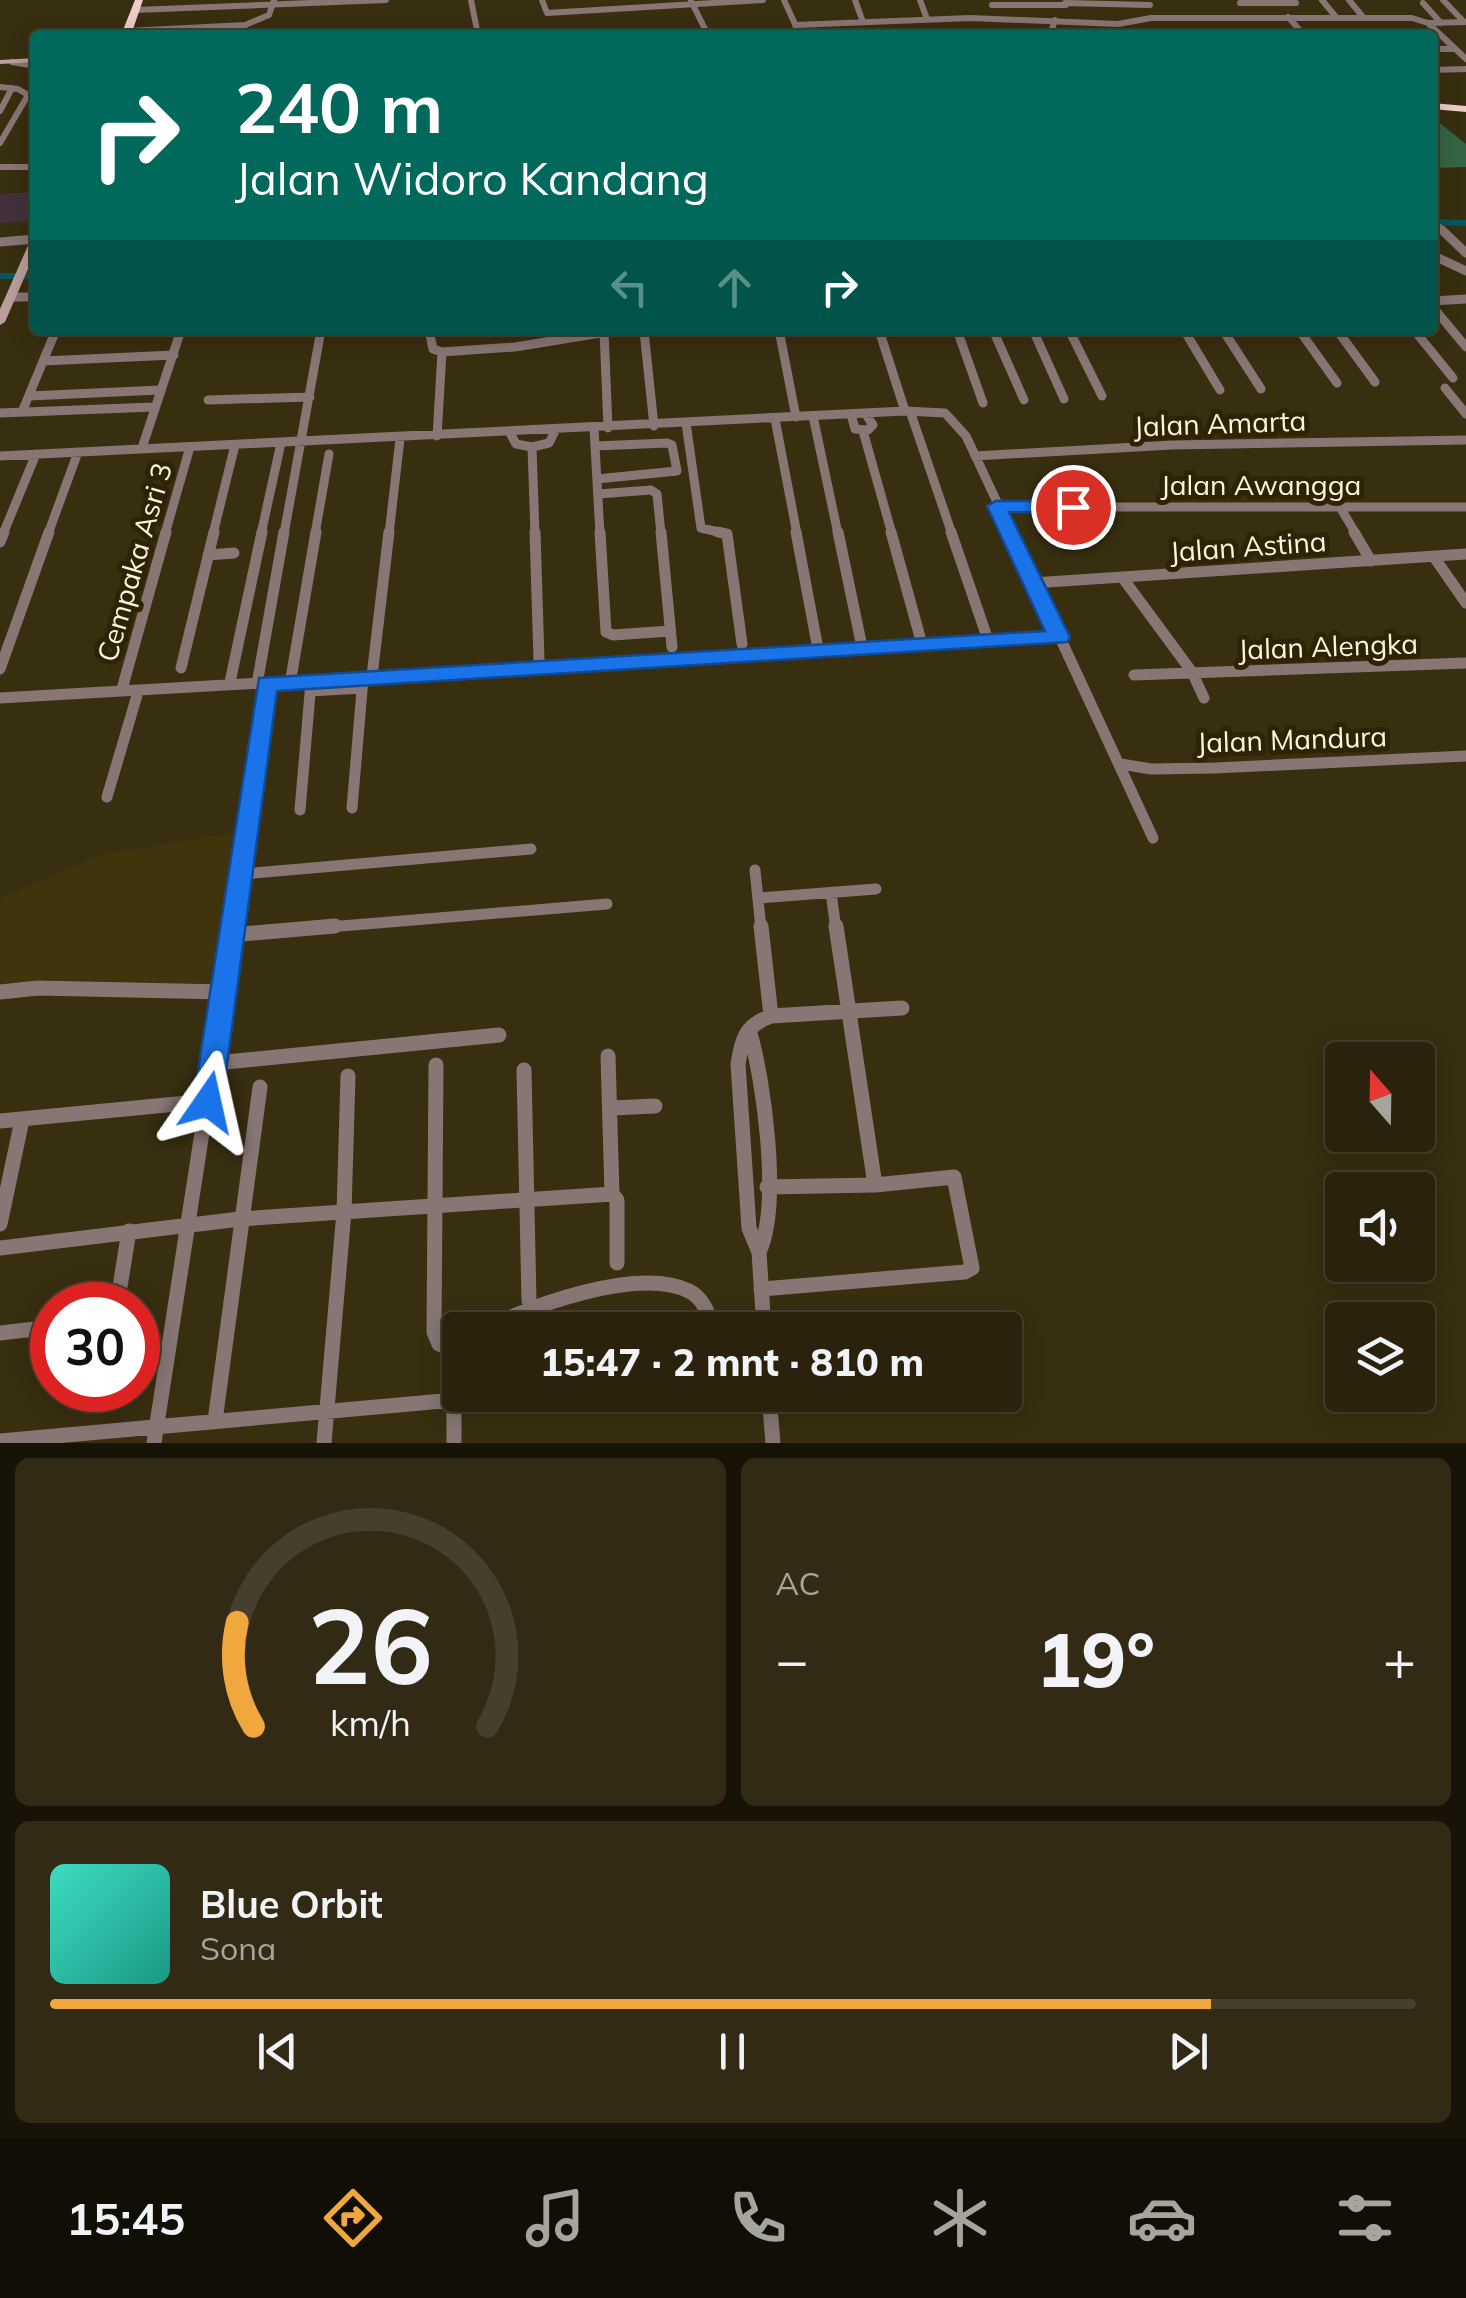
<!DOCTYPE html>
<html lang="id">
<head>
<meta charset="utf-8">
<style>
  body { margin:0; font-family:Mulish,sans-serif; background:#322a15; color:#f1f3f6; height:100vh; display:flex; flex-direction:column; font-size:38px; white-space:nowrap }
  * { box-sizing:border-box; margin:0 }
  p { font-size:32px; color:#a5a49d }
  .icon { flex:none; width:55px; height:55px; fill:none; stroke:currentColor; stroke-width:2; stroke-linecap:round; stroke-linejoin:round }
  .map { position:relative; height:1443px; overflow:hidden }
  .drawer { display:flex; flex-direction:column; gap:15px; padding:15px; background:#171307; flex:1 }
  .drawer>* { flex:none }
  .guide { position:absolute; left:30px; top:30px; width:1408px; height:305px; border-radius:10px; box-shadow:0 5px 25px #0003,0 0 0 2px #463f2d; background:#00695c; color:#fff; overflow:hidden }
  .needle { width:65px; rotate:340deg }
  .fabs { position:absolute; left:1325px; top:1042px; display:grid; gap:20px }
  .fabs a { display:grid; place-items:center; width:110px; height:110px; border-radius:10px; background:#2a220c; box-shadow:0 5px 25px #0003,0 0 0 2px #463f2d; font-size:50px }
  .speed { position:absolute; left:30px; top:1282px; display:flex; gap:20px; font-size:50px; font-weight:700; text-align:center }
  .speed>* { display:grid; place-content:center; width:130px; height:130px; border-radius:50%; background:#2a220c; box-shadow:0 5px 25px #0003,0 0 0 2px #463f2d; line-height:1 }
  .speed .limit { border:15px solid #d22; background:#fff; color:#111 }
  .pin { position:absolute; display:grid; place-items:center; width:85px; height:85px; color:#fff; margin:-42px; border:5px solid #fff; border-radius:50%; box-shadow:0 2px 10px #0007 }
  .me { position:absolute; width:110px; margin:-55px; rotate:11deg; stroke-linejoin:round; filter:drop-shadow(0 0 8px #0008) }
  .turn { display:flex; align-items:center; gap:35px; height:210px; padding:0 40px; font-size:45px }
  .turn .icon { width:130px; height:130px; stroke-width:2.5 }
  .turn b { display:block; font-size:70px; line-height:85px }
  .lanes { display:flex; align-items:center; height:95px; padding:0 40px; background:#0003; justify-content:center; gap:50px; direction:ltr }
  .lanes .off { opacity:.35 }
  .big { font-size:75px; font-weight:800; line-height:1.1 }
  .drawer .widget { flex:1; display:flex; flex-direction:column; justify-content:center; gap:15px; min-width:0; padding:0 35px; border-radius:15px; background:#322a15 }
  .drawer .dial { align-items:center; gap:0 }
  .dial svg { height:260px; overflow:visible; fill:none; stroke:#463f2d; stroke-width:7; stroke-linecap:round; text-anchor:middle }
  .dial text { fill:#f1f3f6; stroke:none }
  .song { display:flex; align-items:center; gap:30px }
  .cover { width:120px; height:120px; border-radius:15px; background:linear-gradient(135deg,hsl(170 70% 55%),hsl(170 70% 35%)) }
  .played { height:10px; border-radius:5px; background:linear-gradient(90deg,#f0a73e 85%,#463f2d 85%) }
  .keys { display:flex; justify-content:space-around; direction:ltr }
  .heat { display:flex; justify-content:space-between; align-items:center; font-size:55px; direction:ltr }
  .drawer .tiles { flex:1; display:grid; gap:15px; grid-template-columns:1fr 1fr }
  .widget:last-child { grid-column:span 2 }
  .trip { position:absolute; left:442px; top:1312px; width:580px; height:100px; border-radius:10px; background:#2a220c; box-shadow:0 5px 25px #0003,0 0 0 2px #463f2d; font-weight:800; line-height:100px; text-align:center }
  .menu { display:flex; height:160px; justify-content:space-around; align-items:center; background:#110e05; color:#a5a49d }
  .menu .icon { width:70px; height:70px }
  .menu .on { color:#f0a73e }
  .menu b { font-size:45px; color:#f1f3f6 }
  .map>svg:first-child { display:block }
  .built { fill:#3f340b }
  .education { fill:#42313b }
  .green { fill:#356543 }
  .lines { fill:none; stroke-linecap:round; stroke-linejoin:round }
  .canal { fill:#05595e; fill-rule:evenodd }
  .minor-far3 { stroke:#877674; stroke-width:6 }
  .minor-far2 { stroke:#877674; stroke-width:9 }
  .minor-far1 { stroke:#877674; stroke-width:11 }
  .minor { stroke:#877674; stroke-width:15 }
  .secondary { fill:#b99e9b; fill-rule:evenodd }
  .trunk { fill:#eeccc8; fill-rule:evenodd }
  .route { fill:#1a73e8; stroke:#114b97; stroke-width:2.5 }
  .labels { text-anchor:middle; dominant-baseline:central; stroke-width:10; stroke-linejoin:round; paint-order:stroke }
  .street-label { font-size:28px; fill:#faf4e2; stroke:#2e2405 }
</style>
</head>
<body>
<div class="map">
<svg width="1466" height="1443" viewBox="0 0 1466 1443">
  <rect width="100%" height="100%" fill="#382e10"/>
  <path class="built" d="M240 832 226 987 46 979 0 986V898L104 854Z"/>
  <path class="education" d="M35 192V221L0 223V194Z"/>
  <path class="green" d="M1432 117 1466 144V167L1433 168Z"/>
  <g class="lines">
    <path class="canal" d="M1432 219 1466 220V226L1432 225Z
      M0 273H35V279H0Z"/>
    <path class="minor-far3" d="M471 0 478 35
      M542 0 547 13 763 0
      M784 0 800 35
      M855 0 863 22
      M920 0 927 19
      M1322 0 1336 17
      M1349 0 1363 17
      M1443 0 1464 22
      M691 1 707 33
      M1065 3 1150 5
      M1240 3H1296
      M1423 3 1441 23
      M992 5H1066
      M135 10 386 0
      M1288 17 1304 35
      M1428 23 1466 22
      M795 25 970 18 1118 24 1151 18H1412L1428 23 1466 59
      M128 31 245 25
      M919 34 945 35
      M242 35 245 25 269 15 274 0
      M1050 35 1055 20
      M1432 49H1455
      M12 62 35 66
      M1432 70 1466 69
      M0 87 18 89 28 95 0 143
      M0 111 12 88
      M0 167H35
      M1432 220 1445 232"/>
    <path class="minor-far2" d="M1442 230 1466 253
      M0 242 35 239
      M1432 255 1466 271
      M11 297H35
      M1432 301 1466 299
      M1432 306 1466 347
      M429 330 433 349 442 352
      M779 330 796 417
      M879 330 905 411
      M957 330 983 403
      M993 330 1024 400
      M1033 330 1064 399
      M1069 330 1102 396
      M1184 330 1220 390
      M1223 330 1261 389
      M1299 330 1337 383
      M1337 330 1375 382
      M1414 330 1453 378
      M604 331 608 428
      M644 331 654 426
      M442 352 515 347 619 330
      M43 361 174 355
      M1445 388 1466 414
      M29 396 160 390
      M208 400 310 397
      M910 411 952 534
      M22 412 56 330
      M0 413 154 407
      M851 414 855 429 868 430 873 425 865 413
      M813 416 838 534
      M775 419 797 534
      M686 423 701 528 727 534
      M594 429 600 534
      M863 431 892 534
      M510 433 516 444 532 447 549 443 555 431
      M437 436 442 352
      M143 445 181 330
      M595 446 667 443 672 445 677 471 597 479
      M532 447 535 534
      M0 456 905 411 945 413 966 436 1012 534
      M975 456 1172 445 1466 440
      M598 494 651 490 657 494 661 534
      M996 507H1466
      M1340 507 1356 534
      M3 534 36 454
      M48 534 78 452
      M165 534 190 447
      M213 534 235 445
      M261 534 281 443
      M284 534 321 330
      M315 534 329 454
      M389 534 400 439"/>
    <path class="minor-far1" d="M535 532 539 660
      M600 532 606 632 613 635 670 631
      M661 532 672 647
      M718 532 727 534 742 644
      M796 532 818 649
      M838 532 861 642
      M891 532 920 637
      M951 532 987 637
      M1011 532 1153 838
      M1354 532 1371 561
      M0 542 4 532
      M208 555 234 553
      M1434 557 1466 603
      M1122 577 1192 672 1204 698
      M1033 583 1466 554
      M181 668 214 532
      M0 669 49 532
      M1134 675 1466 663
      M372 676 389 532
      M291 678 316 532
      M230 682 262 532
      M257 684 284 532
      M122 689 166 532
      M310 691 362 688
      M0 698 1059 637
      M1121 764 1151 769 1215 768 1466 756
      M107 797 138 692
      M352 808 363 679
      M300 810 311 682
      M755 870 761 929
      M243 874 531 849
      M831 893 836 929
      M759 898 876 889
      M234 929 267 684
      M305 929 607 904"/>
    <path class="minor" d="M761 926 771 1016
      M836 926 875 1185
      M231 935 335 926
      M0 992 38 988 224 992
      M749 1030C764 1079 781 1206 759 1252
      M608 1056 612 1194
      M216 1063 499 1035
      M436 1065 434 1332 439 1344 460 1350
      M524 1070 529 1301
      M612 1108 655 1106
      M0 1121 208 1101
      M0 1224 22 1120
      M0 1248 240 1219 612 1194 617 1200V1263
      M761 1289 965 1272 972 1268 954 1177 875 1185 767 1187
      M117 1305 129 1231
      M483 1330C531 1306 638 1266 689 1291 704 1298 709 1316 714 1330
      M764 1330 759 1252 749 1228 738 1064C742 1038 746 1025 771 1016L902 1008
      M0 1333 52 1327
      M769 1395 773 1443
      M215 1421 260 1087
      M0 1441 454 1400 626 1395
      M154 1443 234 926
      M324 1443 344 1212 348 1076
      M454 1443V1400L460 1367"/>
    <path class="secondary" d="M35 58V62L0 64V60Z
      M35 238V253L5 322 0 325V309L30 241Z"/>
    <path class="trunk" d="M135 0H143L131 35H121Z
      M597 32H730L735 35H592Z
      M1432 103 1466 106V112L1432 109Z"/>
  </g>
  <path class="route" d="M996 501H1073L1082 507 1073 513 1009 512 1070 637 1067 642 277 691 222 1102 218 1110 208 1114 198 1110 193 1102 259 678 1045 631 987 506Z"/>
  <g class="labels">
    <g class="street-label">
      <text transform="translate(1220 423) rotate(-2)">Jalan Amarta</text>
      <text x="1261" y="484">Jalan Awangga</text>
      <text transform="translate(1248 546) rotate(-4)">Jalan Astina</text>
      <text transform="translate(134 562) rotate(-74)">Cempaka Asri 3</text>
      <text transform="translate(1328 646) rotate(-2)">Jalan Alengka</text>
      <text transform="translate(1292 739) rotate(-2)">Jalan Mandura</text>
    </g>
  </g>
</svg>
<div class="fabs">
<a><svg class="needle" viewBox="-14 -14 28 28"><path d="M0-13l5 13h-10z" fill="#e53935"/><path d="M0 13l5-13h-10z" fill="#a5a49d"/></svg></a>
<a><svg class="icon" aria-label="sound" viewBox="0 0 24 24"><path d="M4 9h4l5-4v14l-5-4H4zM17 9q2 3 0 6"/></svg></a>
<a><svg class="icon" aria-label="layers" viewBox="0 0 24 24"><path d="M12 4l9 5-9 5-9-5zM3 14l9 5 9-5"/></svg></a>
</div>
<div class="speed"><div class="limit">30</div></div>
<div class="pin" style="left:1073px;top:507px;background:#d93025"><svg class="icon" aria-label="arrive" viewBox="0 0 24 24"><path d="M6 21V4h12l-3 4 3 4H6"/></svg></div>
<svg class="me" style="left:208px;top:1102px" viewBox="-20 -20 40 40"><path d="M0-17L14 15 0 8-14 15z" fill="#1a73e8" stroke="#fff" stroke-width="4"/></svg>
<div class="trip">15:47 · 2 mnt · 810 m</div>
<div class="guide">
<div class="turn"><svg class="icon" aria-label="right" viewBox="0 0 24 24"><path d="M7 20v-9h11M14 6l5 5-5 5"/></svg><div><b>240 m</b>Jalan Widoro Kandang</div></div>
<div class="lanes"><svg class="icon off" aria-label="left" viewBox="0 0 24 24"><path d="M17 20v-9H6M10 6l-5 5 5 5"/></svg><svg class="icon off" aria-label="ahead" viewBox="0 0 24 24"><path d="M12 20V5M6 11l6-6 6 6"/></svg><svg class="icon" aria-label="right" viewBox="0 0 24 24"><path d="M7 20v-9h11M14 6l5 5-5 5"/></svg></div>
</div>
</div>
<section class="drawer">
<div class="tiles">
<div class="widget dial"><svg viewBox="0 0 100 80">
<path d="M14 69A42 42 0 1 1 86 69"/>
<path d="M14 69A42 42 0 0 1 9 37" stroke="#f0a73e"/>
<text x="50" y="56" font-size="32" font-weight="700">26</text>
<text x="50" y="72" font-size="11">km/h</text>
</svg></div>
<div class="widget"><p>AC</p>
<div class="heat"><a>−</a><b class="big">19°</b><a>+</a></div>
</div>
<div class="widget">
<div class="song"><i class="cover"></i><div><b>Blue Orbit</b><p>Sona</p></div></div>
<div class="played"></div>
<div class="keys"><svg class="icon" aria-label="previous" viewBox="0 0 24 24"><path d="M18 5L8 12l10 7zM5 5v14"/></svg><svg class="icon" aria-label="pause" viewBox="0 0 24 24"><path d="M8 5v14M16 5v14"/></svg><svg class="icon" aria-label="next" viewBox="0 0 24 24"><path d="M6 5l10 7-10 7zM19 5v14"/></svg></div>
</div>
</div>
</section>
<nav class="menu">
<b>15:45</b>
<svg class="icon on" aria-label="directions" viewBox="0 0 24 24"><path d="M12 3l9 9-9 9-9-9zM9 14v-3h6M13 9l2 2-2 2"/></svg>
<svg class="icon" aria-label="music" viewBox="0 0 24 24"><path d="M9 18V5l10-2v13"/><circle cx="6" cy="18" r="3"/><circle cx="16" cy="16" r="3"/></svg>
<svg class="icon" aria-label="phone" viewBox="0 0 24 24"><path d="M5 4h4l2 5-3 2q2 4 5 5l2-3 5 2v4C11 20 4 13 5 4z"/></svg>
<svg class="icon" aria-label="climate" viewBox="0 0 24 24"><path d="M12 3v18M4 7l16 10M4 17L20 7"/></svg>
<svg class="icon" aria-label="car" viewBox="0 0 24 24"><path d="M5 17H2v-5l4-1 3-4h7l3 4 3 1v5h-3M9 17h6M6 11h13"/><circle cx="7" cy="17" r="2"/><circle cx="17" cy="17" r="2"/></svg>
<svg class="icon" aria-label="filters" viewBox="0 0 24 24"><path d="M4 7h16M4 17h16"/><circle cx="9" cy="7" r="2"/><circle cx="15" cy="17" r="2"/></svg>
</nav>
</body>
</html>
